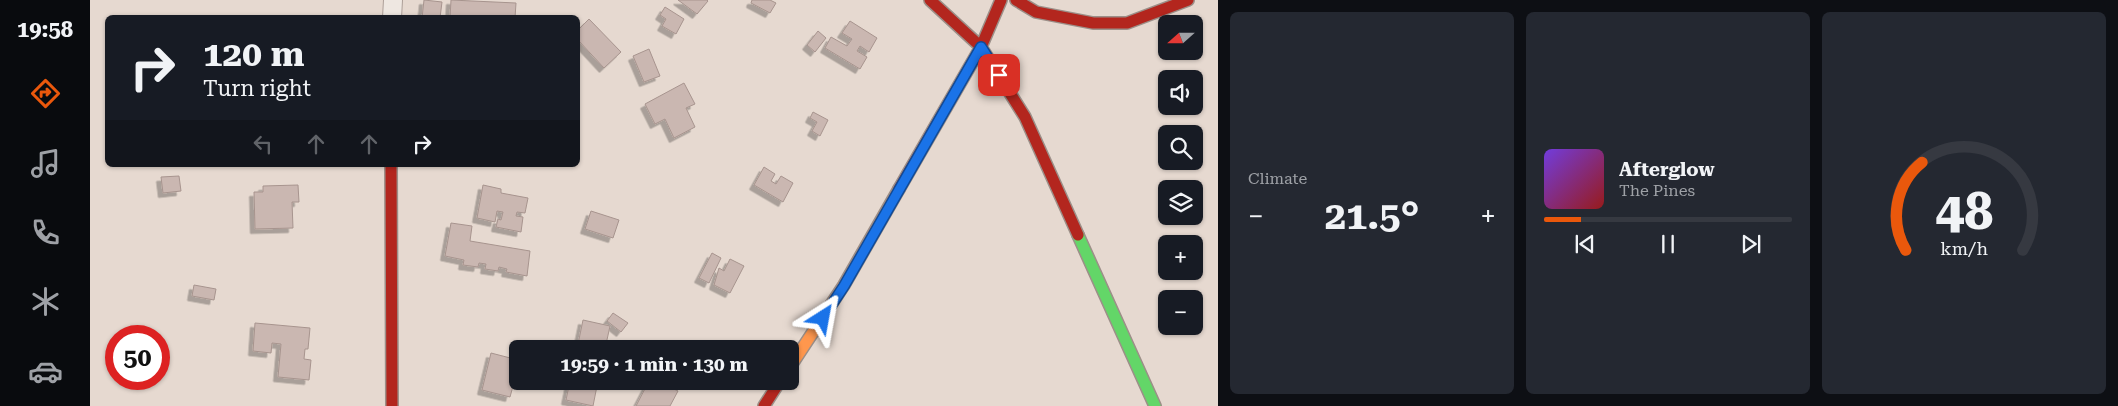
<!DOCTYPE html>
<html lang="en">
<head>
<meta charset="utf-8">
<style>
  body { margin:0; font-family:"Roboto Serif",serif; background:#242831; color:#f1f3f6; height:100vh; display:flex; flex-direction:column; font-size:19px; white-space:nowrap }
  * { box-sizing:border-box; margin:0 }
  p { font-size:16px; color:#9ea1a6 }
  .icon { flex:none; width:28px; height:28px; fill:none; stroke:currentColor; stroke-width:2; stroke-linecap:round; stroke-linejoin:round }
  .map { position:relative; flex:1; overflow:hidden }
  .drawer { display:flex; flex-direction:column; gap:12px; padding:12px; background:#0d0f14; width:900px }
  .drawer>* { flex:none }
  .guide { position:absolute; left:15px; top:15px; width:475px; height:152px; border-radius:8px; box-shadow:0 1px 4px #0004; background:#171b24; color:#f1f3f6; overflow:hidden }
  .needle { width:32px; rotate:249deg }
  .fabs { position:absolute; left:1068px; top:15px; display:grid; gap:10px }
  .fabs a { display:grid; place-items:center; width:45px; height:45px; border-radius:8px; background:#171b24; box-shadow:0 1px 4px #0004; font-size:25px }
  .speed { position:absolute; left:15px; top:325px; display:flex; gap:10px; font-size:25px; font-weight:700; text-align:center }
  .speed>* { display:grid; place-content:center; width:65px; height:65px; border-radius:50%; background:#171b24; box-shadow:0 1px 4px #0004; line-height:1 }
  .speed .limit { border:8px solid #d22; background:#fff; color:#111 }
  .pin { position:absolute; display:grid; place-items:center; width:42px; height:42px; color:#fff; margin:-21px; border-radius:10px; box-shadow:0 2px 8px #0006 }
  .me { position:absolute; width:55px; margin:-28px; rotate:34deg; stroke-linejoin:round; filter:drop-shadow(0 0 4px #0008) }
  .turn { display:flex; align-items:center; gap:18px; height:105px; padding:0 15px; font-size:22px }
  .turn .icon { width:65px; height:65px; stroke-width:2.5 }
  .turn b { display:block; font-size:35px; line-height:42px }
  .lanes { display:flex; align-items:center; height:48px; padding:0 15px; background:#0003; justify-content:center; gap:25px; direction:ltr }
  .lanes .off { opacity:.35 }
  .big { font-size:38px; font-weight:700; line-height:1.1 }
  .drawer .widget { flex:1; display:flex; flex-direction:column; justify-content:center; gap:8px; min-width:0; padding:0 18px; border-radius:8px; background:#242831 }
  .drawer .dial { align-items:center; gap:0 }
  .dial svg { height:130px; overflow:visible; fill:none; stroke:#363941; stroke-width:7; stroke-linecap:round; text-anchor:middle }
  .dial text { fill:#f1f3f6; stroke:none }
  .song { display:flex; align-items:center; gap:15px }
  .cover { width:60px; height:60px; border-radius:8px; background:linear-gradient(135deg,hsl(260 70% 55%),hsl(0 70% 35%)) }
  .played { height:5px; border-radius:2px; background:linear-gradient(90deg,#ea580c 15%,#363941 15%) }
  .keys { display:flex; justify-content:space-around; direction:ltr }
  .heat { display:flex; justify-content:space-between; align-items:center; font-size:28px; direction:ltr }
  .drawer .tiles { flex:1; display:grid; gap:12px; grid-template-columns:repeat(3,1fr) }
  .trip { position:absolute; left:419px; top:340px; width:290px; height:50px; border-radius:8px; background:#171b24; box-shadow:0 1px 4px #0004; font-weight:700; line-height:50px; text-align:center }
  main { display:flex; flex:1; min-height:0 }
  .tabs { display:flex; flex-direction:column; width:90px; justify-content:space-around; align-items:center; background:#090b0e; color:#9ea1a6 }
  .tabs .icon { width:35px; height:35px }
  .tabs .selected { color:#ea580c }
  .tabs b { font-size:22px; color:#f1f3f6 }
  .map>svg:first-child { display:block }
  .building { fill:#cab7b1; stroke:#a7948e; filter:url(#shadow) }
  .lines { fill:none; stroke-linecap:round; stroke-linejoin:round }
  .street-casing { stroke:#ac9f98; stroke-width:20 }
  .fast-casing { stroke:#9c8f88; stroke-width:14 }
  .slow-casing { stroke:#9c8f88; stroke-width:14 }
  .jam-casing { stroke:#9c8f88; stroke-width:14 }
  .street { stroke:#eee7e1; stroke-width:18 }
  .fast { stroke:#63d668; stroke-width:11 }
  .slow { stroke:#ff974d; stroke-width:11 }
  .jam { stroke:#b3261e; stroke-width:11 }
  .route-casing { stroke:#114b97; stroke-width:12 }
  .route { stroke:#1a73e8; stroke-width:9 }
</style>
</head>
<body>
<main>
<nav class="tabs">
<b>19:58</b>
<svg class="icon selected" aria-label="directions" viewBox="0 0 24 24"><path d="M12 3l9 9-9 9-9-9zM9 14v-3h6M13 9l2 2-2 2"/></svg>
<svg class="icon" aria-label="music" viewBox="0 0 24 24"><path d="M9 18V5l10-2v13"/><circle cx="6" cy="18" r="3"/><circle cx="16" cy="16" r="3"/></svg>
<svg class="icon" aria-label="phone" viewBox="0 0 24 24"><path d="M5 4h4l2 5-3 2q2 4 5 5l2-3 5 2v4C11 20 4 13 5 4z"/></svg>
<svg class="icon" aria-label="climate" viewBox="0 0 24 24"><path d="M12 3v18M4 7l16 10M4 17L20 7"/></svg>
<svg class="icon" aria-label="car" viewBox="0 0 24 24"><path d="M5 17H2v-5l4-1 3-4h7l3 4 3 1v5h-3M9 17h6M6 11h13"/><circle cx="7" cy="17" r="2"/><circle cx="17" cy="17" r="2"/></svg>
</nav>
<div class="map">
<svg width="1128" height="406" viewBox="0 0 1128 406">
  <defs>
    <filter id="shadow"><feDropShadow dx="-4.5" dy="4.5" stdDeviation="0" flood-color="#0004"/></filter>
  </defs>
  <rect width="100%" height="100%" fill="#e6d9d0"/>
  <path class="building" d="M334 0 352 2 350 18H332Z
    M361 0 426 3 425 18H360Z
    M588 0H617L618 1 607 14Z
    M662 0H680L686 3 680 13 661 3Z
    M575 7 594 19 586 34 572 26 576 19 570 15Z
    M499 19 531 52 514 68 488 40V30Z
    M760 21 787 38 779 52 770 46 767 51 777 57 770 69 735 48 741 37 757 46 762 39 752 33Z
    M728 31 736 38 725 52 717 45Z
    M559 49 570 76 554 82 543 56Z
    M594 83 605 104 596 108 605 127 584 138 575 119 565 124 555 104Z
    M723 112 738 120 730 136 722 131 727 122 720 118Z
    M674 167 685 174 681 181 686 184 691 176 703 183 693 202 664 185Z
    M89 176 91 191 73 193 71 177Z
    M208 185 209 202H202L203 228 165 229 164 192H173V186Z
    M393 185 411 189V193L438 198 435 213 427 212 426 216 433 217 431 232 406 227 408 219 411 220 413 212 407 211 405 222 387 218Z
    M501 211 529 220 523 238 495 229Z
    M361 223 382 226 380 241 440 251 437 276 416 272 417 269 409 267 408 271 395 269 396 264 389 263 388 267 373 265 374 260 355 256Z
    M622 253 631 258 619 283 609 278Z
    M640 259 654 266 640 293 624 285 629 268 634 271Z
    M104 285 126 289 124 300 102 296Z
    M523 313 538 323 531 332 517 321Z
    M493 320 520 326 515 349H487Z
    M165 323 220 328 218 349H215L214 359 221 360 219 380 188 377 191 344 182 343 181 353 163 351Z
    M401 353 428 360V368L420 397 392 390Z
    M480 381H508L503 406 476 400Z
    M559 381H568L588 391 580 406H546Z"/>
  <g class="lines">
    <defs>
      <path id="street" d="M302 18 303 0"/>
      <path id="fast" d="M988 235 1065 406"/>
      <path id="slow" d="M700 367 754 285 809 189"/>
      <path id="jam" d="M840 0 891 47 935 117 988 235
        M926 0 946 12 1003 23H1037L1098 0
        M301 165 302 406
        M809 189 891 47 911 0
        M674 406 690 381"/>
    </defs>
    <use href="#street" class="street-casing"/>
    <use href="#fast" class="fast-casing"/>
    <use href="#slow" class="slow-casing"/>
    <use href="#jam" class="jam-casing"/>
    <use href="#street" class="street"/>
    <use href="#fast" class="fast"/>
    <use href="#slow" class="slow"/>
    <use href="#jam" class="jam"/>
  </g>
  <g class="lines">
    <defs>
      <path id="route" d="M733 318 754 286 891 47 909 75"/>
    </defs>
    <use href="#route" class="route-casing"/>
    <use href="#route" class="route"/>
  </g>
</svg>
<div class="fabs">
<a><svg class="needle" viewBox="-14 -14 28 28"><path d="M0-13l5 13h-10z" fill="#e53935"/><path d="M0 13l5-13h-10z" fill="#9ea1a6"/></svg></a>
<a><svg class="icon" aria-label="sound" viewBox="0 0 24 24"><path d="M4 9h4l5-4v14l-5-4H4zM17 9q2 3 0 6"/></svg></a>
<a><svg class="icon" aria-label="search" viewBox="0 0 24 24"><circle cx="10" cy="10" r="6"/><path d="M15 15l6 6"/></svg></a>
<a><svg class="icon" aria-label="layers" viewBox="0 0 24 24"><path d="M12 4l9 5-9 5-9-5zM3 14l9 5 9-5"/></svg></a>
<a>+</a>
<a>−</a>
</div>
<div class="speed"><div class="limit">50</div></div>
<div class="pin" style="left:909px;top:75px;background:#d93025"><svg class="icon" aria-label="arrive" viewBox="0 0 24 24"><path d="M6 21V4h12l-3 4 3 4H6"/></svg></div>
<svg class="me" style="left:733px;top:318px" viewBox="-20 -20 40 40"><path d="M0-17L14 15 0 8-14 15z" fill="#1a73e8" stroke="#fff" stroke-width="4"/></svg>
<div class="trip">19:59 · 1 min · 130 m</div>
<div class="guide">
<div class="turn"><svg class="icon" aria-label="right" viewBox="0 0 24 24"><path d="M7 20v-9h11M14 6l5 5-5 5"/></svg><div><b>120 m</b>Turn right</div></div>
<div class="lanes"><svg class="icon off" aria-label="left" viewBox="0 0 24 24"><path d="M17 20v-9H6M10 6l-5 5 5 5"/></svg><svg class="icon off" aria-label="ahead" viewBox="0 0 24 24"><path d="M12 20V5M6 11l6-6 6 6"/></svg><svg class="icon off" aria-label="ahead" viewBox="0 0 24 24"><path d="M12 20V5M6 11l6-6 6 6"/></svg><svg class="icon" aria-label="right" viewBox="0 0 24 24"><path d="M7 20v-9h11M14 6l5 5-5 5"/></svg></div>
</div>
</div>
<section class="drawer">
<div class="tiles">
<div class="widget"><p>Climate</p>
<div class="heat"><a>−</a><b class="big">21.5°</b><a>+</a></div>
</div>
<div class="widget">
<div class="song"><i class="cover"></i><div><b>Afterglow</b><p>The Pines</p></div></div>
<div class="played"></div>
<div class="keys"><svg class="icon" aria-label="previous" viewBox="0 0 24 24"><path d="M18 5L8 12l10 7zM5 5v14"/></svg><svg class="icon" aria-label="pause" viewBox="0 0 24 24"><path d="M8 5v14M16 5v14"/></svg><svg class="icon" aria-label="next" viewBox="0 0 24 24"><path d="M6 5l10 7-10 7zM19 5v14"/></svg></div>
</div>
<div class="widget dial"><svg viewBox="0 0 100 80">
<path d="M14 69A42 42 0 1 1 86 69"/>
<path d="M14 69A42 42 0 0 1 24 15" stroke="#ea580c"/>
<text x="50" y="56" font-size="32" font-weight="700">48</text>
<text x="50" y="72" font-size="11">km/h</text>
</svg></div>
</div>
</section>
</main>
</body>
</html>
